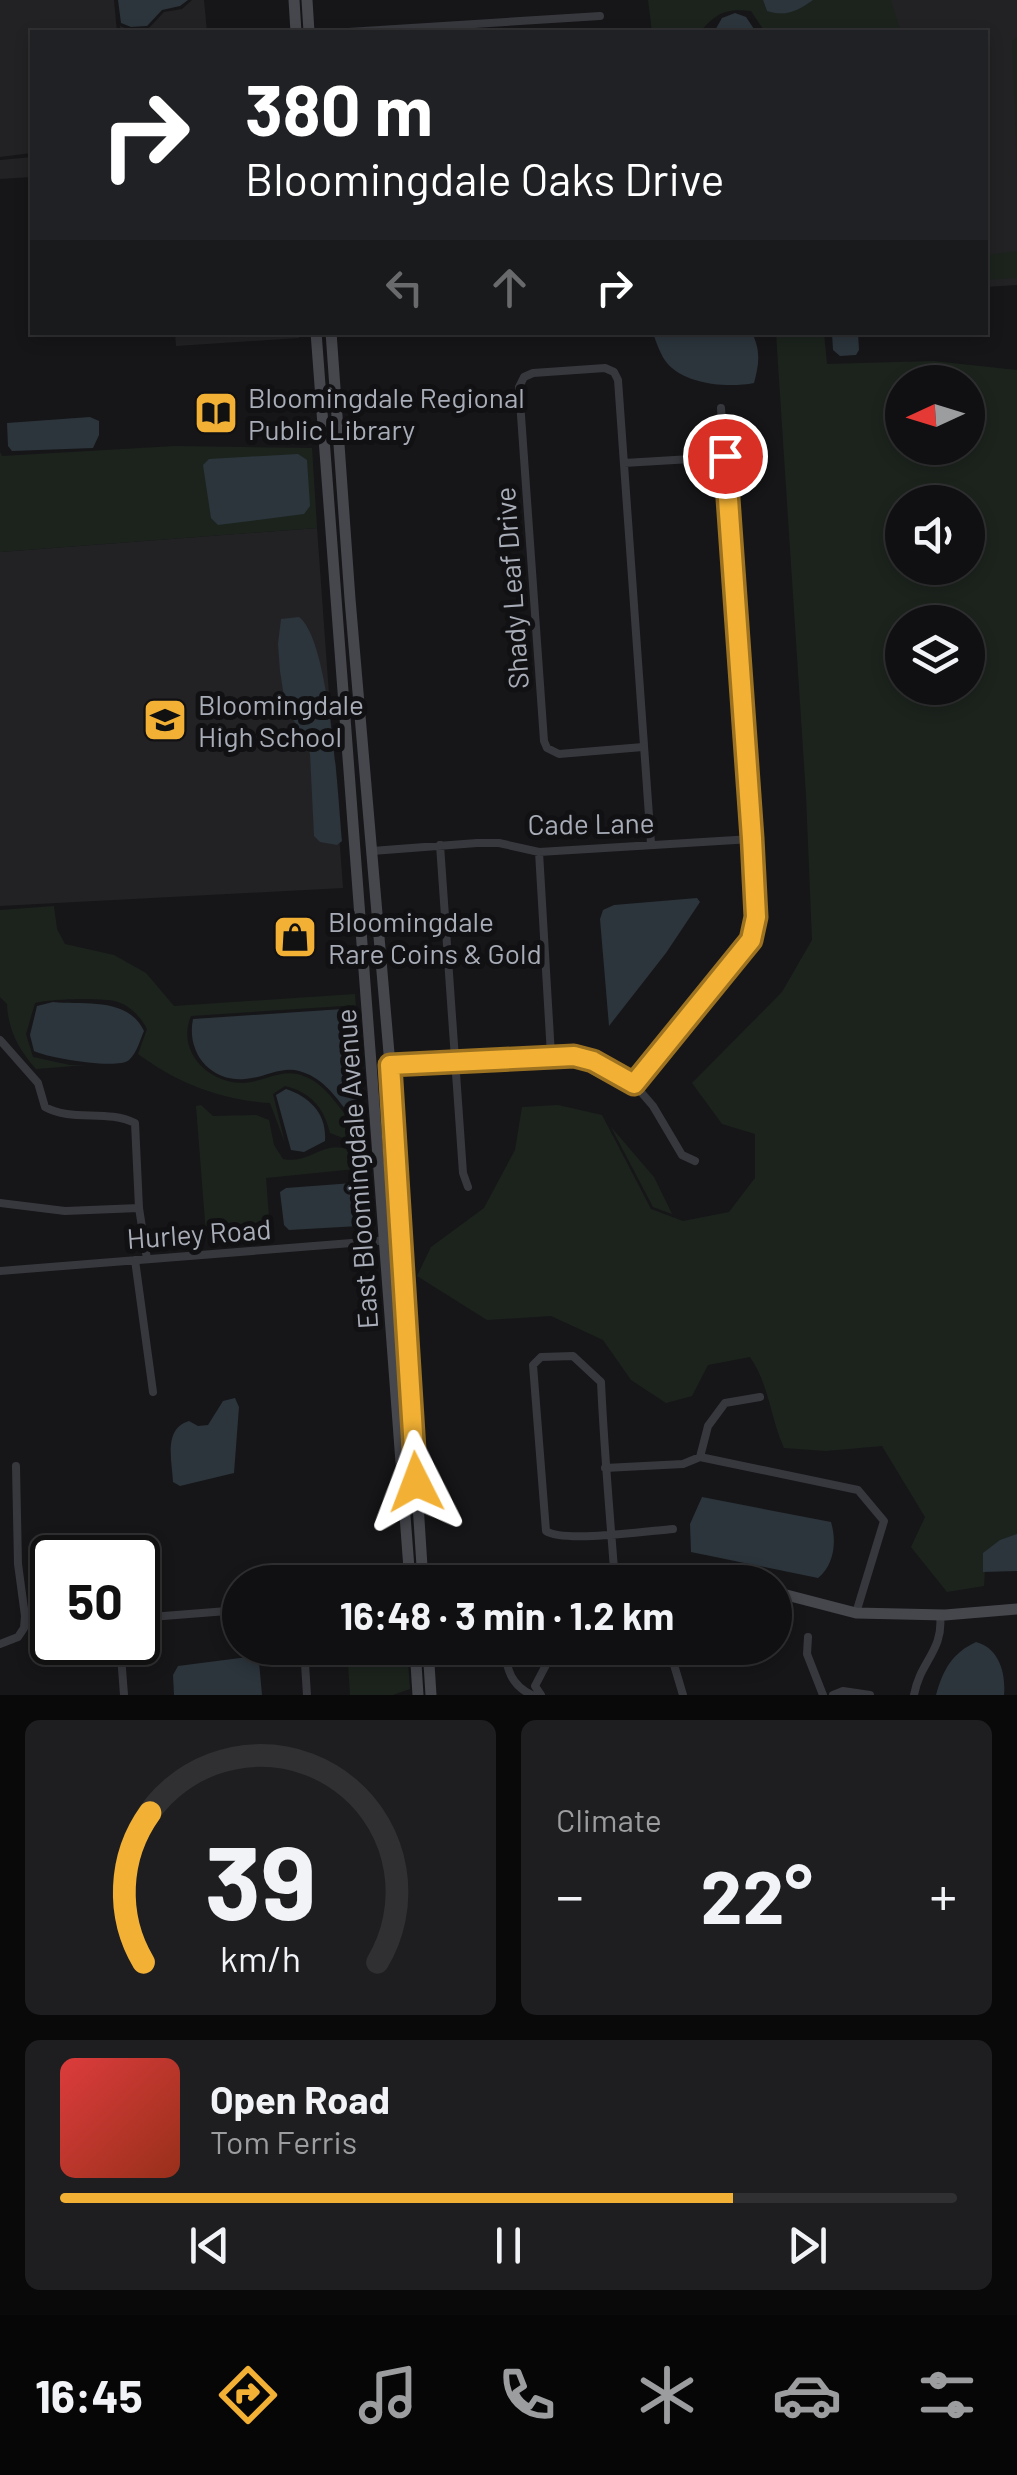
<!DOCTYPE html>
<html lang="en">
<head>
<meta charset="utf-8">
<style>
  body { margin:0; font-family:Barlow,sans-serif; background:#1e1e20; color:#f1f3f6; height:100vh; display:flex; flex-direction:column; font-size:38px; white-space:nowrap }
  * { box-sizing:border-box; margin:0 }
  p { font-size:32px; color:#9c9d9f }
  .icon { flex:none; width:55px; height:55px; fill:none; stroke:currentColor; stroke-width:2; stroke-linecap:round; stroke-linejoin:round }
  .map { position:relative; height:1695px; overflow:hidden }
  .panel { display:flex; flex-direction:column; gap:25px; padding:25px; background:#09090a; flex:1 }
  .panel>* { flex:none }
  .banner { position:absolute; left:30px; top:30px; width:958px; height:305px; border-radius:0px; box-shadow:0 5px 15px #0003,0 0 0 2px #303032; background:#202124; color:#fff; overflow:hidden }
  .needle { width:65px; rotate:266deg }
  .fabs { position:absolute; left:885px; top:365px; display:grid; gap:20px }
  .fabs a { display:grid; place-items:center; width:100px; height:100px; border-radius:50%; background:#101012; box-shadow:0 5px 15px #0003,0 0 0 2px #303032; font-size:50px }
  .speed { position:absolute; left:30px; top:1535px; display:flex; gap:20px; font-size:50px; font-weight:700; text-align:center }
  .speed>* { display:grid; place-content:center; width:130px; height:130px; border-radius:50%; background:#101012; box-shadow:0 5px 15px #0003,0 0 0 2px #303032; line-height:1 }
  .speed .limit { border:5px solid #111; border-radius:15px; background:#fff; color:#111 }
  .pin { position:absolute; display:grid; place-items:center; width:85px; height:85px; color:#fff; margin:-42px; border:5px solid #fff; border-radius:50%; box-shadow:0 2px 10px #0007 }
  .me { position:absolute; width:110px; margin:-55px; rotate:357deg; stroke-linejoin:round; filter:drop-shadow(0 0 8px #0008) }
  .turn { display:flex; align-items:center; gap:35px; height:210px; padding:0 50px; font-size:45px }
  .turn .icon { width:130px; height:130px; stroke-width:2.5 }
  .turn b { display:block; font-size:70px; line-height:85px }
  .lanes { display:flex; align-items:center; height:95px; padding:0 50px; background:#0003; justify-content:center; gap:50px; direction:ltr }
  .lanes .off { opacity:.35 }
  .big { font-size:75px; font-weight:700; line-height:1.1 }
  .panel .card { flex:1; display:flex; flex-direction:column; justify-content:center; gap:15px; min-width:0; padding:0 35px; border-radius:15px; background:#1e1e20 }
  .panel .dial { align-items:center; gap:0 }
  .dial svg { height:260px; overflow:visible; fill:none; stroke:#303032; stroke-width:7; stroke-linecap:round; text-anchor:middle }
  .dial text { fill:#f1f3f6; stroke:none }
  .song { display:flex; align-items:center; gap:30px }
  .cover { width:120px; height:120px; border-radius:15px; background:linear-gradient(135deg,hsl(0 70% 55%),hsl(10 70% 35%)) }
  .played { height:10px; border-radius:5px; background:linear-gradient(90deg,#f2b134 75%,#303032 75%) }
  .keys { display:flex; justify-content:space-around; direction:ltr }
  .heat { display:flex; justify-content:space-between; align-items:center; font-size:55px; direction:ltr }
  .panel .tiles { flex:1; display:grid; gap:25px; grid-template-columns:1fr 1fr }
  .card:last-child { grid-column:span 2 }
  .trip { position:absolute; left:222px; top:1565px; width:570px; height:100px; border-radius:50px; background:#101012; box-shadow:0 5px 15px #0003,0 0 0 2px #303032; font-weight:700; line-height:100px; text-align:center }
  .dock { display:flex; height:160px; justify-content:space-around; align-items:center; background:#060607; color:#9c9d9f }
  .dock .icon { width:70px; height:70px }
  .dock .current { color:#f2b134 }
  .dock b { font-size:45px; color:#f1f3f6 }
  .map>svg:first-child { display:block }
  .built { fill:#222225 }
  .green { fill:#1c231d; fill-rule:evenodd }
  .water { fill:#2c353c }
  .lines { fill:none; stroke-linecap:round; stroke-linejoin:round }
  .street { stroke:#37383d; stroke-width:8 }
  .secondary { stroke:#45474d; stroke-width:11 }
  .route-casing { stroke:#9d7322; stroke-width:25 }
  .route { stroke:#f2b134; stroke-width:18 }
  .labels { text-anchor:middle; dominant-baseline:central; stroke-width:10; stroke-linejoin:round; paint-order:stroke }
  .poi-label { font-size:28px; fill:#a8adb8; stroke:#111113; text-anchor:start }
  .street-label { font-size:28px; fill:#a8adb8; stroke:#111113 }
</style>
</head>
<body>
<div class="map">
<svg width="1017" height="1695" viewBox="0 0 1017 1695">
  <rect width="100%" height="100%" fill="#161618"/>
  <path class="built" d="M0 0H114L117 32H32V153L0 157Z
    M192 0H204L207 32H121L120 26 130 30 148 29 164 12 182 9Z
    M839 0H1017V285L985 287V32H804Z
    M32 157V177L0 179V160Z
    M299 333V338L176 346 175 333Z
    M317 528 343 888 0 906V552Z"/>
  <path class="green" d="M648 0H763L767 11 813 0H891L901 32H765L751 11C726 8 716 13 700 32H652Z
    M1017 37V175L1012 41Z
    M1017 251V278L985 280V255Z
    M776 333H824L827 364 933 361 1017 370V1537L986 1552 984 1586 947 1592 911 1547 925 1517 882 1446 826 1451 784 1448C770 1417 769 1384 750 1357L708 1365 692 1396 666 1403 631 1380 603 1340 551 1316 487 1320 417 1276 431 1247 484 1208 515 1150 522 1107 558 1105 602 1115 651 1209 683 1221 729 1212 755 1178V1134L722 1124 692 1083 782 992 812 940 806 795ZM902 382H968V448H902ZM902 502H968V568H902ZM902 622H968V688H902Z
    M175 446 312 448 317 528 0 552V452L2 456Z
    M54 906 57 929 65 944 114 955 146 973 174 1006 355 994 366 1147 330 1133C324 1107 310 1092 285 1086L273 1094 285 1143 270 1103C221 1100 177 1083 138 1054L147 1029C142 1018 130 1006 118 1002 103 997 50 999 35 1003L26 1034 33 1057 70 1065H86L36 1069C19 1050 8 1030 7 1004L0 997V910ZM343 1006 354 1010 362 1102 357 1112 344 1113C331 1096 319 1079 297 1074 279 1070 262 1082 244 1083 208 1084 176 1051 191 1016Z
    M201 1105 213 1116 256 1115 269 1120 274 1145 283 1159C303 1163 312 1152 330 1148 341 1145 351 1152 362 1152L366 1157 365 1168 266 1178 270 1230C254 1240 222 1242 206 1234L196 1106Z
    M611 1127 654 1177 672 1214 653 1207Z
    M347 1648H407L410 1689 393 1695H350Z"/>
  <path class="water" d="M118 0H188L180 6 162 10 147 26 131 27 121 23Z
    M763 0H813C798 11 785 17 767 11Z
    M735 13 746 17 756 32H714L722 18Z
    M653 333H752C761 351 759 364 754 383 729 388 685 385 667 363 661 356 656 342 653 333Z
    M832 333H858L859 350 856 355 840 356 833 350Z
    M90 417 99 421V435L93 448 12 451 8 446 7 423Z
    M298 454 307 460 310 506 304 514 218 525 211 518 203 465 209 459Z
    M299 617C330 640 338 799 342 841L337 845 320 842 314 836 310 754 300 729 286 710 280 671 278 644 281 619Z
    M697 898 700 902 666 953 609 1026 600 919 603 910 614 905Z
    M53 1002C85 1005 128 997 144 1031 140 1040 137 1053 129 1060 118 1070 48 1058 34 1051L30 1035 37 1006Z
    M343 1009 350 1010 359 1103 356 1109 346 1110C333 1093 321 1077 299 1071 281 1066 264 1078 245 1079 211 1082 186 1053 193 1019Z
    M286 1089C310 1097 327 1114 325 1141L304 1152 291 1150 276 1095Z
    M353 1183 363 1188 365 1219 359 1226 289 1230 284 1225 280 1192 286 1188Z
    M235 1398 239 1407 234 1473 180 1486 173 1482C172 1460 163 1429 189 1421L198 1426 208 1425 223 1401Z
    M702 1497 831 1522C837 1542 834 1565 818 1578L691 1552 690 1524Z
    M1017 1534V1571L983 1572V1553L1000 1540Z
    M976 1642C999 1648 1006 1673 1004 1695H936C943 1670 952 1653 976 1642Z
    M240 1658H256L259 1662 262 1695H174L173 1675 178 1666Z"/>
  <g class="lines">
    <path class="street" d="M348 32 600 16
      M624 463 725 457
      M643 747 559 754 547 748 544 741 519 387 524 377 533 373 605 368 614 372 618 380 651 844
      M440 845 463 1173 468 1187
      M372 851 477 843H499L539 852 752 839
      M539 852 551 1055
      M0 1040 38 1083 45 1107C72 1122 107 1109 135 1123L139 1208 147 1259
      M390 1065 551 1055 593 1061 634 1084 653 1106 682 1155 695 1161
      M634 1084 751 940 756 917 721 408
      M0 1203 65 1211 139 1208
      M135 1260 153 1392
      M0 1271 402 1239
      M700 1457 708 1426 725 1403 760 1397
      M605 1468 683 1464 700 1457 858 1490 884 1521 856 1613
      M298 1572 299 1582
      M615 1582C610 1516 604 1449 601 1382L573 1356 541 1357 533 1365 546 1531C563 1543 648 1531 673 1529
      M138 1618 240 1610
      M808 1637 807 1654 823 1695
      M120 1642 124 1695
      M0 1644 18 1637 24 1628 25 1616 18 1564 16 1466
      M304 1648 307 1695
      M504 1648C507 1670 511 1685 532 1695
      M669 1648 683 1695
      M630 1657 669 1653
      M541 1695 535 1686 547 1663 546 1648
      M833 1695 843 1691 870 1695
      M914 1695C920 1661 944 1651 940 1615"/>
    <path class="secondary" d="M294 0 296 32
      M307 0 309 32
      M316 332 410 1582
      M331 332 350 599 390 1065 423 1582
      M643 1582 711 1579 732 1582
      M775 1592 856 1613 945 1615 1017 1609
      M415 1648 418 1695
      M428 1648 431 1695"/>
  </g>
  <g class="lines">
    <defs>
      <path id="route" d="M416 1482 390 1065 574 1056 593 1061 634 1084 751 940 756 917 752 838 725 456"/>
    </defs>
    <use href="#route" class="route-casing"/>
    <use href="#route" class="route"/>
  </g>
  <defs>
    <symbol id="library-square" viewBox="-11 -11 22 22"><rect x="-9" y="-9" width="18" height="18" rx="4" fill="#f2b134" stroke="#111113"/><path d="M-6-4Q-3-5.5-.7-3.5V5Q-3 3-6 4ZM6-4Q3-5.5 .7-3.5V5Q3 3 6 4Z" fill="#111"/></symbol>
    <symbol id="school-square" viewBox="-11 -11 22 22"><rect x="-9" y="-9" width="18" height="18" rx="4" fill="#f2b134" stroke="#111113"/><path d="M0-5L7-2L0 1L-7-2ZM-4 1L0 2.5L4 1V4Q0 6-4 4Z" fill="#111"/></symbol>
    <symbol id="shop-square" viewBox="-11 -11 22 22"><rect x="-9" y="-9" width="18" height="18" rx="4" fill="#f2b134" stroke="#111113"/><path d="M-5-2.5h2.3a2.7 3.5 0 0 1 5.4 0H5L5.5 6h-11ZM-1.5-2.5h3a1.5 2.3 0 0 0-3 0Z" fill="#111"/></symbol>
  </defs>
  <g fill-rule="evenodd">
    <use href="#library-square" x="191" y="388" width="50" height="50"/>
    <use href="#school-square" x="140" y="695" width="50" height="50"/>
    <use href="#shop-square" x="270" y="912" width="50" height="50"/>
  </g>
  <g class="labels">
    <g class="poi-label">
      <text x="248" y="397">Bloomingdale Regional<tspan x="248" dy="32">Public Library</tspan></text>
      <text x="198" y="704">Bloomingdale<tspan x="198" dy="32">High School</tspan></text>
      <text x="328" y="921">Bloomingdale<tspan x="328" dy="32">Rare Coins &amp; Gold</tspan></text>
    </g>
    <g class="street-label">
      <text transform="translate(511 588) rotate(-94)">Shady Leaf Drive</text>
      <text transform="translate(591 823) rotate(-1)">Cade Lane</text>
      <text transform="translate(356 1169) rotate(-94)">East Bloomingdale Avenue</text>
      <text transform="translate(199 1233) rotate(-4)">Hurley Road</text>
    </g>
  </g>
</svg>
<div class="fabs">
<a><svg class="needle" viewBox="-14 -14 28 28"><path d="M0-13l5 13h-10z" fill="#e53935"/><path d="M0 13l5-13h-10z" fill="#9c9d9f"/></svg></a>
<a><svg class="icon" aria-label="sound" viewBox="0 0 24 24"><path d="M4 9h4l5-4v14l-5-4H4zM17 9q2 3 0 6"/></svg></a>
<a><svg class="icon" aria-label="layers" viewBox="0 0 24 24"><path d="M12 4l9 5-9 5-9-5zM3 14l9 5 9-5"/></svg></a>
</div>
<div class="speed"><div class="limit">50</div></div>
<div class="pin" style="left:725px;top:456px;background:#d93025"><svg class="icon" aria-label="arrive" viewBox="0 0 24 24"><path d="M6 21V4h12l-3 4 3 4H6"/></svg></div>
<svg class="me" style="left:416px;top:1482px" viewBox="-20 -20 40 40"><path d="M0-17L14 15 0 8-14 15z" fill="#f2b134" stroke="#fff" stroke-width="4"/></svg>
<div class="trip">16:48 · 3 min · 1.2 km</div>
<div class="banner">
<div class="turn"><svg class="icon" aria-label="right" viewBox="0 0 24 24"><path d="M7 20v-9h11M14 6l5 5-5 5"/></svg><div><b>380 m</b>Bloomingdale Oaks Drive</div></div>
<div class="lanes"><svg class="icon off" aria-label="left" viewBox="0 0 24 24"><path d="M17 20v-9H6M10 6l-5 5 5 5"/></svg><svg class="icon off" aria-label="ahead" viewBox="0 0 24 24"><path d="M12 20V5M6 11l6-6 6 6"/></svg><svg class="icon" aria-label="right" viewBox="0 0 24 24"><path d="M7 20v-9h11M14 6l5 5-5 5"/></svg></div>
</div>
</div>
<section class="panel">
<div class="tiles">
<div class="card dial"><svg viewBox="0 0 100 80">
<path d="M14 69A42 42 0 1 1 86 69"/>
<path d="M14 69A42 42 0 0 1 16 23" stroke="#f2b134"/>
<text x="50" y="56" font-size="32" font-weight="700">39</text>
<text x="50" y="72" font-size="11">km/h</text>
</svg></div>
<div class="card"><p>Climate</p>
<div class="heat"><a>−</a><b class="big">22°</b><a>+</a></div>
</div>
<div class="card">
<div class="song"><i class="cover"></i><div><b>Open Road</b><p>Tom Ferris</p></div></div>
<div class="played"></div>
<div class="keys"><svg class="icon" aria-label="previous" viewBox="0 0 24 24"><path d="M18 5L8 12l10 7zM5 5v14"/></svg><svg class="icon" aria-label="pause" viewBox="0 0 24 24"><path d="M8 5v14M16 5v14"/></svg><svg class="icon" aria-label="next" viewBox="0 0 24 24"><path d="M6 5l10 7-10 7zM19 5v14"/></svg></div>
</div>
</div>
</section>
<nav class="dock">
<b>16:45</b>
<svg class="icon current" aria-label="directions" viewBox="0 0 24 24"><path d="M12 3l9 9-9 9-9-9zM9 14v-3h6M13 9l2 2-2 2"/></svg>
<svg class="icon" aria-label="music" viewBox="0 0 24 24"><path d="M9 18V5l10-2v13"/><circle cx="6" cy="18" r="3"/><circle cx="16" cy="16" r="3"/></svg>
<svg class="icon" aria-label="phone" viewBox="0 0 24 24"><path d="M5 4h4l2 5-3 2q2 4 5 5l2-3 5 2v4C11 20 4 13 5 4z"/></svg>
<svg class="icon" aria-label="climate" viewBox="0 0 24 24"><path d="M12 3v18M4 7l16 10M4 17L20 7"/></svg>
<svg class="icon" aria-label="car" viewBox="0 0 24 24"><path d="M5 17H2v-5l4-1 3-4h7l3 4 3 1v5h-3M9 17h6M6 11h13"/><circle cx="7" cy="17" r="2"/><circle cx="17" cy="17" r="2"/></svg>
<svg class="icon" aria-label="filters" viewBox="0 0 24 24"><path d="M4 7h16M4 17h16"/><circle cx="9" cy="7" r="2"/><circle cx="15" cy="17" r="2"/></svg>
</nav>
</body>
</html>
